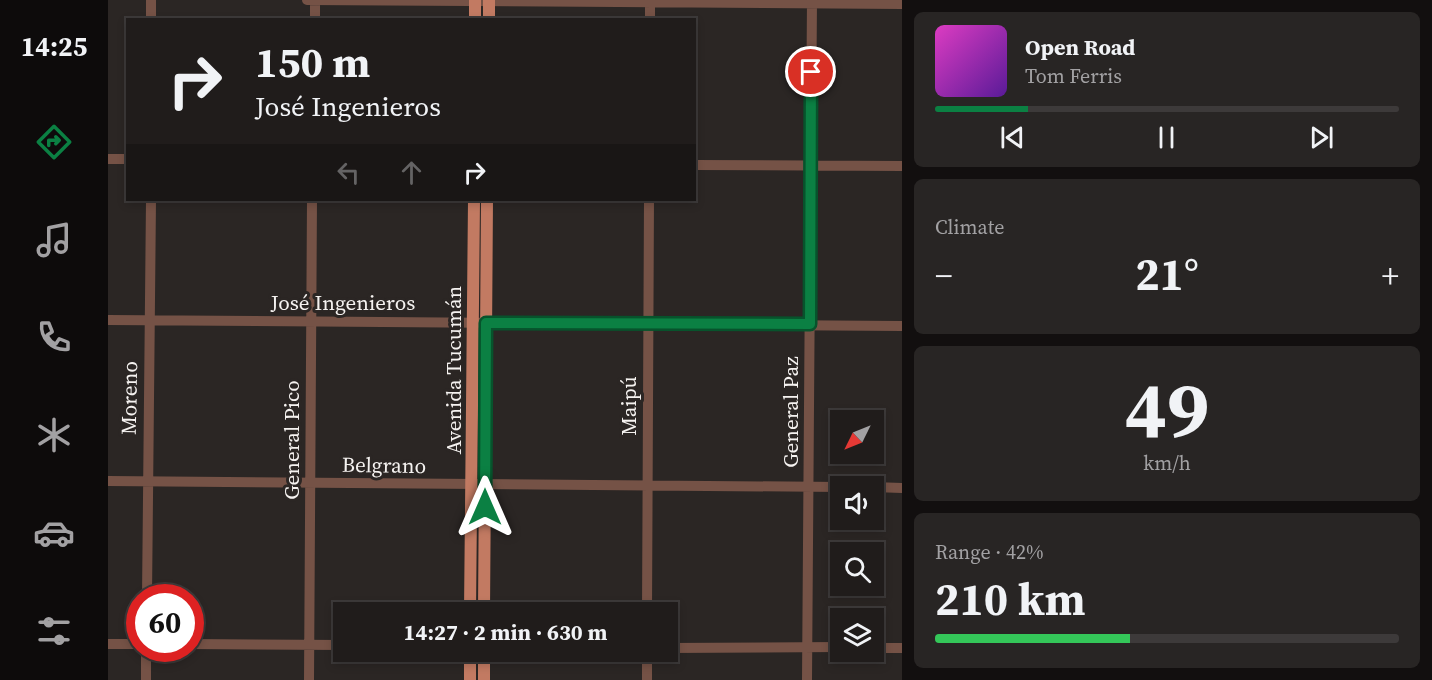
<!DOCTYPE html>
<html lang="en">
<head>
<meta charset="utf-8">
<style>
  body { margin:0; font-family:"Source Serif 4",serif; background:#282524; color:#f1f3f6; height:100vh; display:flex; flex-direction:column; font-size:22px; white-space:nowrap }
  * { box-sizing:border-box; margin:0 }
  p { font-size:20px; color:#a2a1a3 }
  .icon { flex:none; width:33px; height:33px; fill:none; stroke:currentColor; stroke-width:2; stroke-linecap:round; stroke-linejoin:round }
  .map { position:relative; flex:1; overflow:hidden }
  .sheet { display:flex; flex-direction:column; gap:12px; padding:12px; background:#120f0f; width:530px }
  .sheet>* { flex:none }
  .top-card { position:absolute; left:18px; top:18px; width:570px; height:183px; border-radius:0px; box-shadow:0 3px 9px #0003,0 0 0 2px #3d3a3a; background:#201c1b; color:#f1f3f6; overflow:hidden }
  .needle { width:39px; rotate:227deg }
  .controls { position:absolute; left:722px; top:410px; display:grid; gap:12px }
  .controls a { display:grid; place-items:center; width:54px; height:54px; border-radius:0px; background:#201c1b; box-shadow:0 3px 9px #0003,0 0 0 2px #3d3a3a; font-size:30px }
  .speed { position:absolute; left:18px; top:584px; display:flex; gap:12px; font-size:30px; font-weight:700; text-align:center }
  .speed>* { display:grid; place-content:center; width:78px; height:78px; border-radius:50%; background:#201c1b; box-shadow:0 3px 9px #0003,0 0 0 2px #3d3a3a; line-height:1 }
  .speed .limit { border:9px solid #d22; background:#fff; color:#111 }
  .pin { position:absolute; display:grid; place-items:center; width:51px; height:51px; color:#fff; margin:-26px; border:3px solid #fff; border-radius:50%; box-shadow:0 2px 6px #0007 }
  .me { position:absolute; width:66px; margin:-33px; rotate:0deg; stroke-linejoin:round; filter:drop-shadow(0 0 4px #0008) }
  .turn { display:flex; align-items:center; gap:21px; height:126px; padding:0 30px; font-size:27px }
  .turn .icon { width:78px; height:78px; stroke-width:2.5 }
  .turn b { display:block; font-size:42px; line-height:51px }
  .lanes { display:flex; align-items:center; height:57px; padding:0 30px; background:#0003; justify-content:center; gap:30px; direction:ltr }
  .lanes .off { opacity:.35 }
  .big { font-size:45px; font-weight:700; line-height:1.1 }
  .sheet .card { flex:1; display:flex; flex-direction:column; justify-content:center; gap:9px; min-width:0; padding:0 21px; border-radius:9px; background:#282524 }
  .sheet .dial { align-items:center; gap:0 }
  .dial b { font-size:78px; line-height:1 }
  .song { display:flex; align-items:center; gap:18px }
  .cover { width:72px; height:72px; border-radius:9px; background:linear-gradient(135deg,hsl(310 70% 55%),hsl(270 70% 35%)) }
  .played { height:6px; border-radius:3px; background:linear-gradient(90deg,#0b8043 20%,#3d3a3a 20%) }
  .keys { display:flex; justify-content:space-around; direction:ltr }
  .heat { display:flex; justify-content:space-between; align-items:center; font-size:33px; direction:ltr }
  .charge { height:9px; border-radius:4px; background:linear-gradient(90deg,#34c759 42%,#3d3a3a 0) }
  .trip { position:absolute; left:225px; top:602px; width:345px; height:60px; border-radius:0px; background:#201c1b; box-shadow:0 3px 9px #0003,0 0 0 2px #3d3a3a; font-weight:700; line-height:60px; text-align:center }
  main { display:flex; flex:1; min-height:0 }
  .tabs { display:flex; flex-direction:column; width:108px; justify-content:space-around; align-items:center; background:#0d0b0b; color:#a2a1a3 }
  .tabs .icon { width:42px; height:42px }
  .tabs .on { color:#0b8043 }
  .tabs b { font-size:27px; color:#f1f3f6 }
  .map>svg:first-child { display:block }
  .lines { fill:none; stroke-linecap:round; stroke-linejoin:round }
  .minor { stroke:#755246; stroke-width:10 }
  .major { stroke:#c27a62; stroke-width:12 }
  .route-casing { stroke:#07532c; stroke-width:15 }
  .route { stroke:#0b8043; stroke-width:10 }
  .labels { text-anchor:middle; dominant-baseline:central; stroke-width:6; stroke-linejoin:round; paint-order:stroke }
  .street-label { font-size:21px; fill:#f5f2f0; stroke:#2b2624 }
</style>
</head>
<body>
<main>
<nav class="tabs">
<b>14:25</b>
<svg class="icon on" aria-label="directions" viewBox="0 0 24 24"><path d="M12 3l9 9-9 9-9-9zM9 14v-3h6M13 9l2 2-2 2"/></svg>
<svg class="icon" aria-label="music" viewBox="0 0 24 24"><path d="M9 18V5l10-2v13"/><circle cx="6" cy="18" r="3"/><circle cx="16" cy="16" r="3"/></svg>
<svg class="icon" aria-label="phone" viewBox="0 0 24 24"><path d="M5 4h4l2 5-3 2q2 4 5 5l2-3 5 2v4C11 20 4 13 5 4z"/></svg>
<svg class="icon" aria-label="climate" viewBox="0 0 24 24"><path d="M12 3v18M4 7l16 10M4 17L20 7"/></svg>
<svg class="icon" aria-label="car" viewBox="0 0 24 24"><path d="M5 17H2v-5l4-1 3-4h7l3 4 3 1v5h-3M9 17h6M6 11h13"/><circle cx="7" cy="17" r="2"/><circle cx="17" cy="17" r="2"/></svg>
<svg class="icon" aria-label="filters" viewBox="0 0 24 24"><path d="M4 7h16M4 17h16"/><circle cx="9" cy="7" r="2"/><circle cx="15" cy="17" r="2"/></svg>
</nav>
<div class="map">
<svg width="795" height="680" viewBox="0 0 795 680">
  <rect width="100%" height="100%" fill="#2b2624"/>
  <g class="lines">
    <path class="minor" d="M43 0V20
      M199 0 795 4
      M207 20V0
      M542 20V0
      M0 159H20
      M586 165 795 166
      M0 320 795 326
      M0 481 732 487
      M765 487 795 488
      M39 597 43 200
      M539 612 541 200
      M0 644H32
      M82 644 236 645
      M38 648V680
      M560 648 732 647
      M765 648H795
      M201 680 204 200
      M539 680V651
      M699 680 704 0"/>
    <path class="major" d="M367 20V0
      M381 20V0
      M362 612 366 200
      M376 612 379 200
      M362 680V651
      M376 680V651"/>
  </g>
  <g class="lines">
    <defs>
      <path id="route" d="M377 507 378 323 702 324 703 72"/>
    </defs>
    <use href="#route" class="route-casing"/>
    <use href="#route" class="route"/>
  </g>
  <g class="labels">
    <g class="street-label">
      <text x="235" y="302">José Ingenieros</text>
      <text transform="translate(345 370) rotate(-90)">Avenida Tucumán</text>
      <text transform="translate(21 398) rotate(-89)">Moreno</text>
      <text transform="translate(520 406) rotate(-90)">Maipú</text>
      <text transform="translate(682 412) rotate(-90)">General Paz</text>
      <text transform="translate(183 440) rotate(-90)">General Pico</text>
      <text transform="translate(276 465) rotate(1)">Belgrano</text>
    </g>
  </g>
</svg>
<div class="controls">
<a><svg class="needle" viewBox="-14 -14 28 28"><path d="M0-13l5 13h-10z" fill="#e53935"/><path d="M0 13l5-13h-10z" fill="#a2a1a3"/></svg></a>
<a><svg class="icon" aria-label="sound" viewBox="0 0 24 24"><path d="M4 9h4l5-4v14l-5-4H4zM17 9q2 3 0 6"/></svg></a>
<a><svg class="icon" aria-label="search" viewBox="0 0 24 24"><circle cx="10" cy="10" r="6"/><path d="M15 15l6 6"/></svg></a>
<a><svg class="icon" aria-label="layers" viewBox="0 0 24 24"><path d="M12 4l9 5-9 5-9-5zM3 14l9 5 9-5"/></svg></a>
</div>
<div class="speed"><div class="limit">60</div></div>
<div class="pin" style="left:703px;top:72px;background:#d93025"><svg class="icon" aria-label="arrive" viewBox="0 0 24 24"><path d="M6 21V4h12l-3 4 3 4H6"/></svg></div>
<svg class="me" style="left:377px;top:507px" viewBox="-20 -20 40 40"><path d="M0-17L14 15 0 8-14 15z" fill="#0b8043" stroke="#fff" stroke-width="4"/></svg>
<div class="trip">14:27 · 2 min · 630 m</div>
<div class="top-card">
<div class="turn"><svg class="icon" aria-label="right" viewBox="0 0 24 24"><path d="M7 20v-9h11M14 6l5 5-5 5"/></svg><div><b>150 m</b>José Ingenieros</div></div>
<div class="lanes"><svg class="icon off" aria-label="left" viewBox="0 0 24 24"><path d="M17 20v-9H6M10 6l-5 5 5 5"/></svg><svg class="icon off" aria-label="ahead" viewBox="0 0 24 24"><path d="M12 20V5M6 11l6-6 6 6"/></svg><svg class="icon" aria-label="right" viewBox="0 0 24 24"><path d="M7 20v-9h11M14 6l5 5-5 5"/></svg></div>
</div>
</div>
<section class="sheet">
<div class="card">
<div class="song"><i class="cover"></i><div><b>Open Road</b><p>Tom Ferris</p></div></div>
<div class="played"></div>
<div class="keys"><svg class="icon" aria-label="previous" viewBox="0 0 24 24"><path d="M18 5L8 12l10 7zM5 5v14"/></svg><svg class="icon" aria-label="pause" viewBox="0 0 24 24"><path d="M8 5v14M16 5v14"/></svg><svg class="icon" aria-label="next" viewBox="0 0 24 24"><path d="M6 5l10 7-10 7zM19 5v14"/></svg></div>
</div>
<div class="card"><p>Climate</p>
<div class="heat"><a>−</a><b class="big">21°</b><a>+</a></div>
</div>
<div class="card dial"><b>49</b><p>km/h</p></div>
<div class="card"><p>Range · 42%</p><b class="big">210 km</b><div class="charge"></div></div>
</section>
</main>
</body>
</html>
